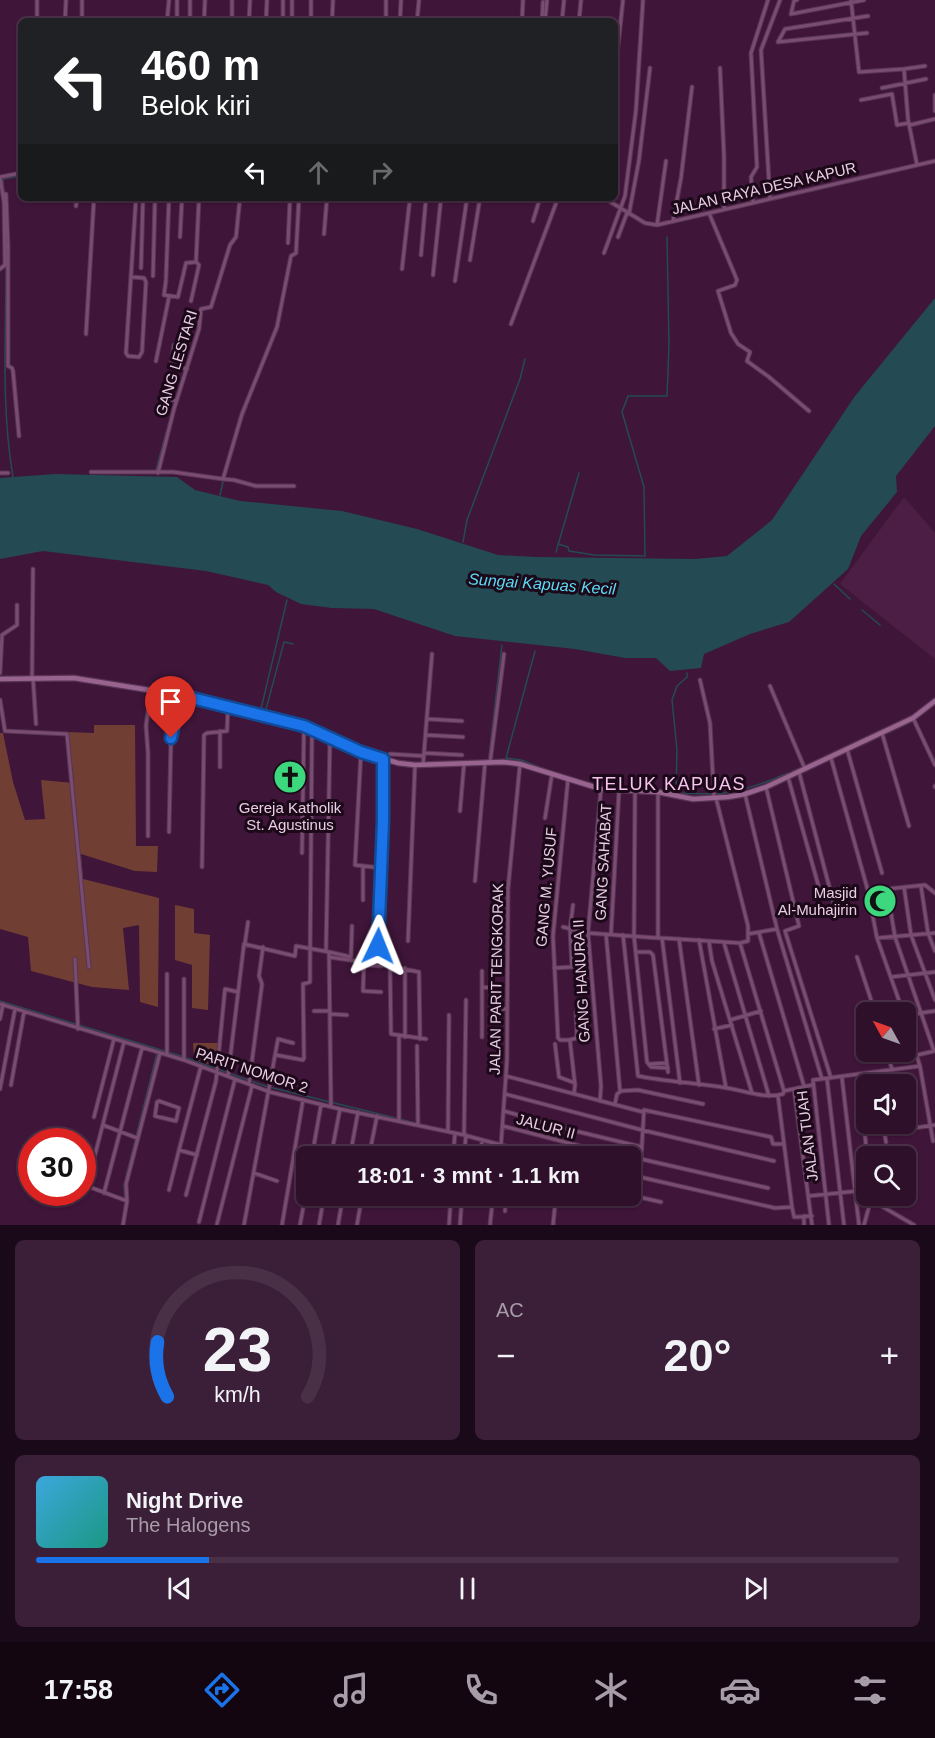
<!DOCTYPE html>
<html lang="id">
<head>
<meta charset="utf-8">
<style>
  body { margin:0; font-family:Helvetica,sans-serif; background:#3b1e37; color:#f1f3f6; height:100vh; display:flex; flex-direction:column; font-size:22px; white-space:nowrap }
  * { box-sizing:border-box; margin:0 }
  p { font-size:20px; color:#a79da9 }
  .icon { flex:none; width:33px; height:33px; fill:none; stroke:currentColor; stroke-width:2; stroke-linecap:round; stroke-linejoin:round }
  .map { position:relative; height:1225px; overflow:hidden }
  .side { display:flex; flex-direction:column; gap:15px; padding:15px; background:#1a0918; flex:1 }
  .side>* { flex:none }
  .guide { position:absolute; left:18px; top:18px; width:600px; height:183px; border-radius:9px; box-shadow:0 2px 4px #0004,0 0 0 2px #4a3047; background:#202124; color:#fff; overflow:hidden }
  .needle { width:39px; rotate:310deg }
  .controls { position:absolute; left:856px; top:1002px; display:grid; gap:12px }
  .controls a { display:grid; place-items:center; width:60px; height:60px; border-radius:9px; background:#2f102b; box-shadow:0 2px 4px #0004,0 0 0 2px #4a3047; font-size:30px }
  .speed { position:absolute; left:18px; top:1128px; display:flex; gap:12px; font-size:30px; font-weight:700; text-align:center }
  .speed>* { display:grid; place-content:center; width:78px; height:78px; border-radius:50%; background:#2f102b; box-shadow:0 2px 4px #0004,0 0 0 2px #4a3047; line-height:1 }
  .speed .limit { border:9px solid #d22; background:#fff; color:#111 }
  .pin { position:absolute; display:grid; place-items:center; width:51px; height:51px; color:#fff; margin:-62px -26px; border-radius:50% 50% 50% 0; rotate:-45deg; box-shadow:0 0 6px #0007 }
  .pin .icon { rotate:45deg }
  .me { position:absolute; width:66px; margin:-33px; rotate:2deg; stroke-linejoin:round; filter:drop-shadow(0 0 4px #0008) }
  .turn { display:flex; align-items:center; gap:21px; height:126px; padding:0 24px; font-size:27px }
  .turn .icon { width:78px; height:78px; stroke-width:2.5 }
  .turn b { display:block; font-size:42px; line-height:51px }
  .lanes { display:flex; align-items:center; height:57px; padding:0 24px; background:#0003; justify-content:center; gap:30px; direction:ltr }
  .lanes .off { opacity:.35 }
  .big { font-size:45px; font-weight:700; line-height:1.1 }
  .side .card { flex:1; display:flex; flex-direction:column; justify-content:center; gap:9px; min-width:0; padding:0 21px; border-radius:9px; background:#3b1e37 }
  .side .dial { align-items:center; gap:0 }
  .dial svg { height:156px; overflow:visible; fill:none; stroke:#4a3047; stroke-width:7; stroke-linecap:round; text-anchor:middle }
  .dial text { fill:#f1f3f6; stroke:none }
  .song { display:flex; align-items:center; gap:18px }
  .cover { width:72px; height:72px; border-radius:9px; background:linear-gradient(135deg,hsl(200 70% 55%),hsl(170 70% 35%)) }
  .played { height:6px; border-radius:3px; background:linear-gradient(90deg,#1a73e8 20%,#4a3047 20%) }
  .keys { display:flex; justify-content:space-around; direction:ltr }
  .heat { display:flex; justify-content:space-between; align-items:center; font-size:33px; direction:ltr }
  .side .tiles { flex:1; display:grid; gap:15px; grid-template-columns:1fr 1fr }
  .card:last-child { grid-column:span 2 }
  .trip { position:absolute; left:296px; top:1146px; width:345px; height:60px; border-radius:9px; background:#2f102b; box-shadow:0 2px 4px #0004,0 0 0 2px #4a3047; font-weight:700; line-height:60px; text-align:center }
  .menu { display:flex; height:96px; justify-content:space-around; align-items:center; background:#130611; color:#a79da9 }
  .menu .icon { width:42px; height:42px }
  .menu .selected { color:#1a73e8 }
  .menu b { font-size:27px; color:#f1f3f6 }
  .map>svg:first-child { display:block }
  .built { fill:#4c1e46 }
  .green { fill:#713e34 }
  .water { fill:#244b53 }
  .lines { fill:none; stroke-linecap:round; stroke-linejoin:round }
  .stream { stroke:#244b53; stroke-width:1.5 }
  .minor-casing { stroke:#573553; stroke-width:5 }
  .secondary-casing { stroke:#573553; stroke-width:7 }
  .minor { stroke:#7a4c72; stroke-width:3 }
  .secondary { stroke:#996390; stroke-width:4.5 }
  .route-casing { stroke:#114b97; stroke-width:15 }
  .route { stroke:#1a73e8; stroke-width:10 }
  .labels { text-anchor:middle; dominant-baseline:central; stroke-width:6; stroke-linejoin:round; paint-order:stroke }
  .street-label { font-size:15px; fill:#e8cde3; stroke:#1b0919 }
  .poi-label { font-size:15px; fill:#e8cde3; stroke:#1b0919 }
  .water-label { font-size:16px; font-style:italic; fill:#5bdbf4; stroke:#1b0919 }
  .quarter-label { font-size:18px; letter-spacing:1.5px; fill:#f7c2ed; stroke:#1b0919 }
</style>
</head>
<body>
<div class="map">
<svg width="935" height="1225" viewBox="0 0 935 1225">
  <rect width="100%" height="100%" fill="#3f1539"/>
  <path class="built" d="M904 497 935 533V659L840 584Z"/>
  <path class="green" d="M94 725H135L136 846H158L157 872 135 871 81 854 83 879 159 898 158 1007 140 1002 139 925 123 928 129 990 92 987 31 971 28 937 0 929V733H3L13 782 25 820 45 819 41 780 74 783 68 732 94 733Z
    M175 905 194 909V933L210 935 208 1010 192 1008V965L175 960Z
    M193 1043H219L217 1067 194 1059Z"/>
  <path class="water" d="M935 298V426L896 476 897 492 861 536 848 569 789 622 750 634 704 654 701 668 670 671 656 658H625L575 649 455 636 374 609 332 608 301 604 276 592 268 585 206 571 43 551 0 559V478L55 474 177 477 195 490 240 501 342 511 417 529 498 555 536 557 695 559 727 556 772 520 855 396Z"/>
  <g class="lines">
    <path class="stream" d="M4 194 3 179 21 176
      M6 255V248
      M6 266C6 336 1 407 13 477
      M240 425 247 406
      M156 470 169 422
      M220 495 223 482
      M463 542 467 520 520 379 525 359
      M558 544 568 547 569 551 594 555 645 556 644 487 622 412 628 396H667L669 344 667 237
      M556 552 579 473
      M834 584 850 599
      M862 610 880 625
      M535 651 506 758 521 760 539 767
      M687 673V677L677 686 672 700 677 750 676 793 712 794
      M260 713 287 600
      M265 713 284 642 293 644
      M489 756 502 645
      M792 771H793
      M716 794C742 791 764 784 788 773
      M0 1001 181 1056 265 1086 428 1126
      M126 1177 157 1053
      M124 1184 125 1206
      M555 1225V1217"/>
    <defs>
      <path id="minor" d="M190 0V21
        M232 0V21
        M311 0V21
        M797 0 794 1 791 14 864 0
        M851 0 859 72 904 69 908 119 917 165
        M37 21V0
        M65 21 66 0
        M82 21V0
        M167 21 169 0
        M177 21V0
        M204 21 205 0
        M249 21 250 0
        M266 21 267 0
        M283 21V0
        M292 21V0
        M332 21 333 0
        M386 21V0
        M400 21 401 0
        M417 21 419 0
        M522 21 523 0
        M542 21 543 2
        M545 21 547 0
        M562 21 564 0
        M579 21 581 0
        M867 33 778 42 785 29 868 16
        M720 68 724 156V209
        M904 69 925 66
        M615 74 623 0
        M882 88 926 79
        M935 95V111
        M861 100 892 94 897 125 909 123
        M910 125 935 119
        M0 177 21 173
        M3 194H6L8 246
        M604 198 645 223 657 225 935 161
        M770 198 761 50 780 0
        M753 202 751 177 757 167 751 53 768 0
        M76 206 77 198
        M709 213 737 280 735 285 718 291 731 333 738 344 750 352 747 361 769 377 809 411
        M629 214 639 160 650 68
        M533 221 540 198
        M673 221 681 178 692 87
        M657 225 666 161
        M324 234 327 198
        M180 237 182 198
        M618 237 627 213
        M288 243 290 198
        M5 246H8V366L12 368 13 371 19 436
        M604 253 625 196 636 110 643 0
        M421 255 426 198
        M470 260 480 198
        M141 268 143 198
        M0 269 5 265 4 202 0 177
        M402 269 410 198
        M433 275 441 198
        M153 276 155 198
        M132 277 144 278 146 282 142 352 139 357 128 356 126 353 136 198
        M166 278 169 198
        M166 280 164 295 178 297 186 263 196 262
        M455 281 467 198
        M191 301 199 265 196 262 199 198
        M511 324 558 198
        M86 334 94 198
        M174 345 171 365 187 369
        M156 361 169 297
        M164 397 176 401
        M160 411 166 388
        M91 472H173L223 479 242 414 277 327 291 256 296 253 299 198
        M0 473H8
        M158 473 174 409 199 329 201 309 211 307 230 245 236 237 240 198
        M223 479 234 480 256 486H294
        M0 673 2 635 17 625V605
        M32 678 33 569
        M33 678 36 724
        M700 680 710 723 714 798
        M770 686 805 769
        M0 700 5 731 67 734 89 967
        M913 718 935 765
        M427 719 462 721
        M882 733 909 826
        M426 735 463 737
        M847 749 882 873
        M361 752 355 865 381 868
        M424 753 462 755
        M390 754 424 756
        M831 758 868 891 877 938 903 1012
        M383 760V821L378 964 419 972 420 1039
        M490 763 504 654
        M520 764 508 889 507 1060 501 1145 551 1156
        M423 765 432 654
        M220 767V731
        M799 772 837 916
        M788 777 821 895
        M568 779 553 936 558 1038 560 1040H568L570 1041 575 1085 574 1094
        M935 786V787
        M766 787 799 926 785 931 831 1078
        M635 792 634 936 647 1062 651 1067 668 1068
        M658 792V938H662
        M745 794 777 929 748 934
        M716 798 748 926V941L740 943
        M460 811 464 764
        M545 818 552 774
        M169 832 171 738 180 695
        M148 836V753L146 726 151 690
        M302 853 304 726
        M202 867 204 735 207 733 227 731 228 707
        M475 881 485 763
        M921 886 928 933 935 951
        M904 887 911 935 935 1000
        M887 889 895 937 934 1051
        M868 891 925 885 935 893
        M363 900V867
        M563 927 588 933 658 938
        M777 929 822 1079
        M759 933 804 1086
        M606 934 620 1091 638 1090 703 1104
        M611 934 619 791
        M623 935 638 1076C668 1082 698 1083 727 1088 746 1091 765 1099 783 1094L784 1091 740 943 662 938
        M662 938 680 1083
        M877 938 935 933
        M679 939 699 1085
        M699 940 726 1088
        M408 941 415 765
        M709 942 712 961 752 1093
        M245 943 248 922
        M724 943 769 1096
        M326 951 330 738
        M636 952H650L653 955 668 1072
        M329 957 377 964
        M857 957 875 1012
        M75 959 78 1029
        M364 963 363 991 381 992
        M364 965 381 966
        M390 966 391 1034 426 1039
        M405 968V1037
        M554 968 572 967 570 929 573 905
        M482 971V1037
        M167 974V1055
        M891 977 935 972
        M482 987 491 988V1009H507
        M0 1004 184 1060 270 1092 340 1109 464 1135 501 1145
        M314 1011H330
        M330 1014 347 1015
        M906 1015 935 1011
        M0 1019 3 1004
        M730 1020 761 1011
        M906 1022 920 1066 933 1141
        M714 1029 732 1025
        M569 1040 577 1038 576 1012
        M124 1042 87 1186 127 1201
        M555 1044 559 1077 575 1083
        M417 1046 418 1125
        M887 1052 892 1069
        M276 1055 303 1060 304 1058 303 984 310 982V965L312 729
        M917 1055 935 1051
        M184 1060V979
        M649 1064 667 1063
        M875 1072 877 1084
        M859 1075 867 1156
        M228 1076 244 944 295 956 296 946 329 952
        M506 1076 643 1112
        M842 1078 859 1225
        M827 1079 844 1225
        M249 1084 262 984 259 976 263 947
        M11 1085 24 1012
        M0 1089 15 1009
        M794 1089 812 1225
        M784 1091 812 1085
        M505 1094 642 1130 774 1161
        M778 1096 792 1207
        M159 1101 179 1108 176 1121 155 1116 157 1102Z
        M600 1101 601 1086 588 933 601 789
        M615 1104 617 1094 620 1092
        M331 1107 329 952 351 957 352 926
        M504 1111 567 1129 642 1147
        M94 1117 114 1039
        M399 1120V1036
        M883 1124 886 1142
        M103 1125 137 1138
        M503 1126 619 1156
        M448 1130 449 1015
        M900 1130 935 1125
        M464 1135 466 1000
        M179 1150 201 1066
        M312 1156 321 1105
        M331 1156 340 1109
        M350 1156 358 1112
        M369 1156 377 1116
        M453 1156 455 1133
        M464 1156 466 1135
        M481 1156 482 1140
        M497 1156 498 1144
        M630 1159 641 1162
        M641 1159 768 1188
        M254 1173 277 1181
        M630 1176 640 1177 644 1110 771 1137 773 1144H784
        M640 1177 775 1208 792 1207 794 1217 812 1216
        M169 1190 179 1150 197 1155
        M104 1193 142 1048
        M186 1195 216 1081 225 989 238 992
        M630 1195 661 1202
        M809 1196 867 1190
        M871 1200 914 1225
        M505 1211 506 1196
        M804 1216V1225
        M199 1222 235 1079
        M217 1224 252 1086
        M123 1225 127 1201 126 1184 160 1053
        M244 1225 278 1039 293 1043
        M282 1225 303 1100
        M300 1225 306 1192
        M319 1225 324 1196
        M338 1225 343 1196
        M357 1225 362 1196
        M449 1225 451 1196
        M460 1225 462 1196
        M490 1225 493 1196
        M553 1225 556 1196
        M829 1225 813 1080 920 1066
        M864 1225 872 1196"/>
      <path id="secondary" d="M0 679 74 678 180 695 288 721 312 729 361 752 398 763 415 765 503 762 520 764 601 789 658 792 693 799 728 797 745 794 766 787 913 718 935 701"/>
    </defs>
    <use href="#minor" class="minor-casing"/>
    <use href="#secondary" class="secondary-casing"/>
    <use href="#minor" class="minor"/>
    <use href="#secondary" class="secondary"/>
  </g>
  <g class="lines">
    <defs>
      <path id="route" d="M171 738 180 695 304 726 361 752 383 759V821L378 946"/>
    </defs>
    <use href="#route" class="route-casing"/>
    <use href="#route" class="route"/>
  </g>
  <defs>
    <symbol id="church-disc" viewBox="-11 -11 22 22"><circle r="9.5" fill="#3dd77d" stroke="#1b0919"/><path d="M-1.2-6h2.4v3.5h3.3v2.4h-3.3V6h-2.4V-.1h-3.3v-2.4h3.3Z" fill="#111"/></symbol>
    <symbol id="mosque-disc" viewBox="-11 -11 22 22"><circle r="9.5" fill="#3dd77d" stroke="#1b0919"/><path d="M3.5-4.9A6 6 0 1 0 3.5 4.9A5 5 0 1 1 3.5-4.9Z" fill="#111"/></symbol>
  </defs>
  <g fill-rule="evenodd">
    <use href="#church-disc" x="271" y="758" width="38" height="38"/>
    <use href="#mosque-disc" x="861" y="882" width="38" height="38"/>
  </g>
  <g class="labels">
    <g class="street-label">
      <text transform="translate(764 188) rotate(-13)">JALAN RAYA DESA KAPUR</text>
      <text transform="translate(176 363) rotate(-73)">GANG LESTARI</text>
      <text transform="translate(603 862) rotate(-87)">GANG SAHABAT</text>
      <text transform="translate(546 887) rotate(-85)">GANG M. YUSUF</text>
      <text transform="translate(496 979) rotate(-89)">JALAN PARIT TENGKORAK</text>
      <text transform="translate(581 981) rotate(-93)">GANG HANURA II</text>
      <text transform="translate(252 1070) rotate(18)">PARIT NOMOR 2</text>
      <text transform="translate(546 1126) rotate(15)">JALUR II</text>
      <text transform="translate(807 1136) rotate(-97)">JALAN TUAH</text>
    </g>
    <g class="poi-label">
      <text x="290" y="807">Gereja Katholik<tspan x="290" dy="17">St. Agustinus</tspan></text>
      <text x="857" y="892" text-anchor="end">Masjid<tspan x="857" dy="17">Al-Muhajirin</tspan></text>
    </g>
    <g class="water-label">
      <text transform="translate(542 584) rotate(4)">Sungai Kapuas Kecil</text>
    </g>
    <g class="quarter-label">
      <text x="669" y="784">TELUK KAPUAS</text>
    </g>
  </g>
</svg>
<div class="controls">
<a><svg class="needle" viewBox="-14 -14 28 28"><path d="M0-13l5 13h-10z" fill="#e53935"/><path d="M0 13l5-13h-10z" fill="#a79da9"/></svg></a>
<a><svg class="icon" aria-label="sound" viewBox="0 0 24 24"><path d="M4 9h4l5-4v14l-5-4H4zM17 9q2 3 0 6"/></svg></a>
<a><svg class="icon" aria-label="search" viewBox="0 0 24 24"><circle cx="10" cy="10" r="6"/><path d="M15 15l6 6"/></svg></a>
</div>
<div class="speed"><div class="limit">30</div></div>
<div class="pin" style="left:171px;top:738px;background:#d93025"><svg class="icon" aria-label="arrive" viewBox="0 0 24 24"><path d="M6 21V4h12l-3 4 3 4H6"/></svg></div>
<svg class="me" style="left:378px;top:946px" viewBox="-20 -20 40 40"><path d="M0-17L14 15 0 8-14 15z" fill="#1a73e8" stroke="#fff" stroke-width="4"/></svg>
<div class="trip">18:01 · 3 mnt · 1.1 km</div>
<div class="guide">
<div class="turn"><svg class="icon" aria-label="left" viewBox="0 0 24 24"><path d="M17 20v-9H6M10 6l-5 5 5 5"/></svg><div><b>460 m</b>Belok kiri</div></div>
<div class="lanes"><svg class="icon" aria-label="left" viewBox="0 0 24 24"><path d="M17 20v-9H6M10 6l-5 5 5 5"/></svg><svg class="icon off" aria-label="ahead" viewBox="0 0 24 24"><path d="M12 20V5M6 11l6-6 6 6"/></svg><svg class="icon off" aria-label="right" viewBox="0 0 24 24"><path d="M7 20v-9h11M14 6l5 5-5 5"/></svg></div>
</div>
</div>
<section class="side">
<div class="tiles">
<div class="card dial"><svg viewBox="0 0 100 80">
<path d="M14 69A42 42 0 1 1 86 69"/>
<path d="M14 69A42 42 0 0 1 9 41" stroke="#1a73e8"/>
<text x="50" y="56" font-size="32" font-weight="700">23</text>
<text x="50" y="72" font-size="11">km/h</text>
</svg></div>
<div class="card"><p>AC</p>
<div class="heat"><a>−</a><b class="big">20°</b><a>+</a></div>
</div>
<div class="card">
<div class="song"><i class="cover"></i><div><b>Night Drive</b><p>The Halogens</p></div></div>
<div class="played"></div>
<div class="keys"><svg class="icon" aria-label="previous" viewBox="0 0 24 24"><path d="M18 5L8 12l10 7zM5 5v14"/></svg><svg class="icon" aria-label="pause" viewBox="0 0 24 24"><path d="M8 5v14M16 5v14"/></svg><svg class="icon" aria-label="next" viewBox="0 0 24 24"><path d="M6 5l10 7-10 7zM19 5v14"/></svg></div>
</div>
</div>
</section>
<nav class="menu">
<b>17:58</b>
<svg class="icon selected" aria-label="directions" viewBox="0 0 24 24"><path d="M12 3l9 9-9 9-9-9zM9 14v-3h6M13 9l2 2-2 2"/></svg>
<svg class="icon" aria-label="music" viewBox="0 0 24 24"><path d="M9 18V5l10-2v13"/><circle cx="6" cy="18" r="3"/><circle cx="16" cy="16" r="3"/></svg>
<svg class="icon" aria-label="phone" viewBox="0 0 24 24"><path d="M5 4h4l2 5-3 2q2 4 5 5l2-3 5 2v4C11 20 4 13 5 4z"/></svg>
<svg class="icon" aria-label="climate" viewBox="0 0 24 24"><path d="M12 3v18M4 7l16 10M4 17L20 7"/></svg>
<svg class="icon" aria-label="car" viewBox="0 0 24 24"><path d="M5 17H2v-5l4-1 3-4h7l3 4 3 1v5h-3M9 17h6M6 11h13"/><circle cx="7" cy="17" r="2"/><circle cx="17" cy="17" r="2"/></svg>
<svg class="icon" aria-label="filters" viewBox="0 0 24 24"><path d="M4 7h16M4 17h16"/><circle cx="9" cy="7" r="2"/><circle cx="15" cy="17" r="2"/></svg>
</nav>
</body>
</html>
